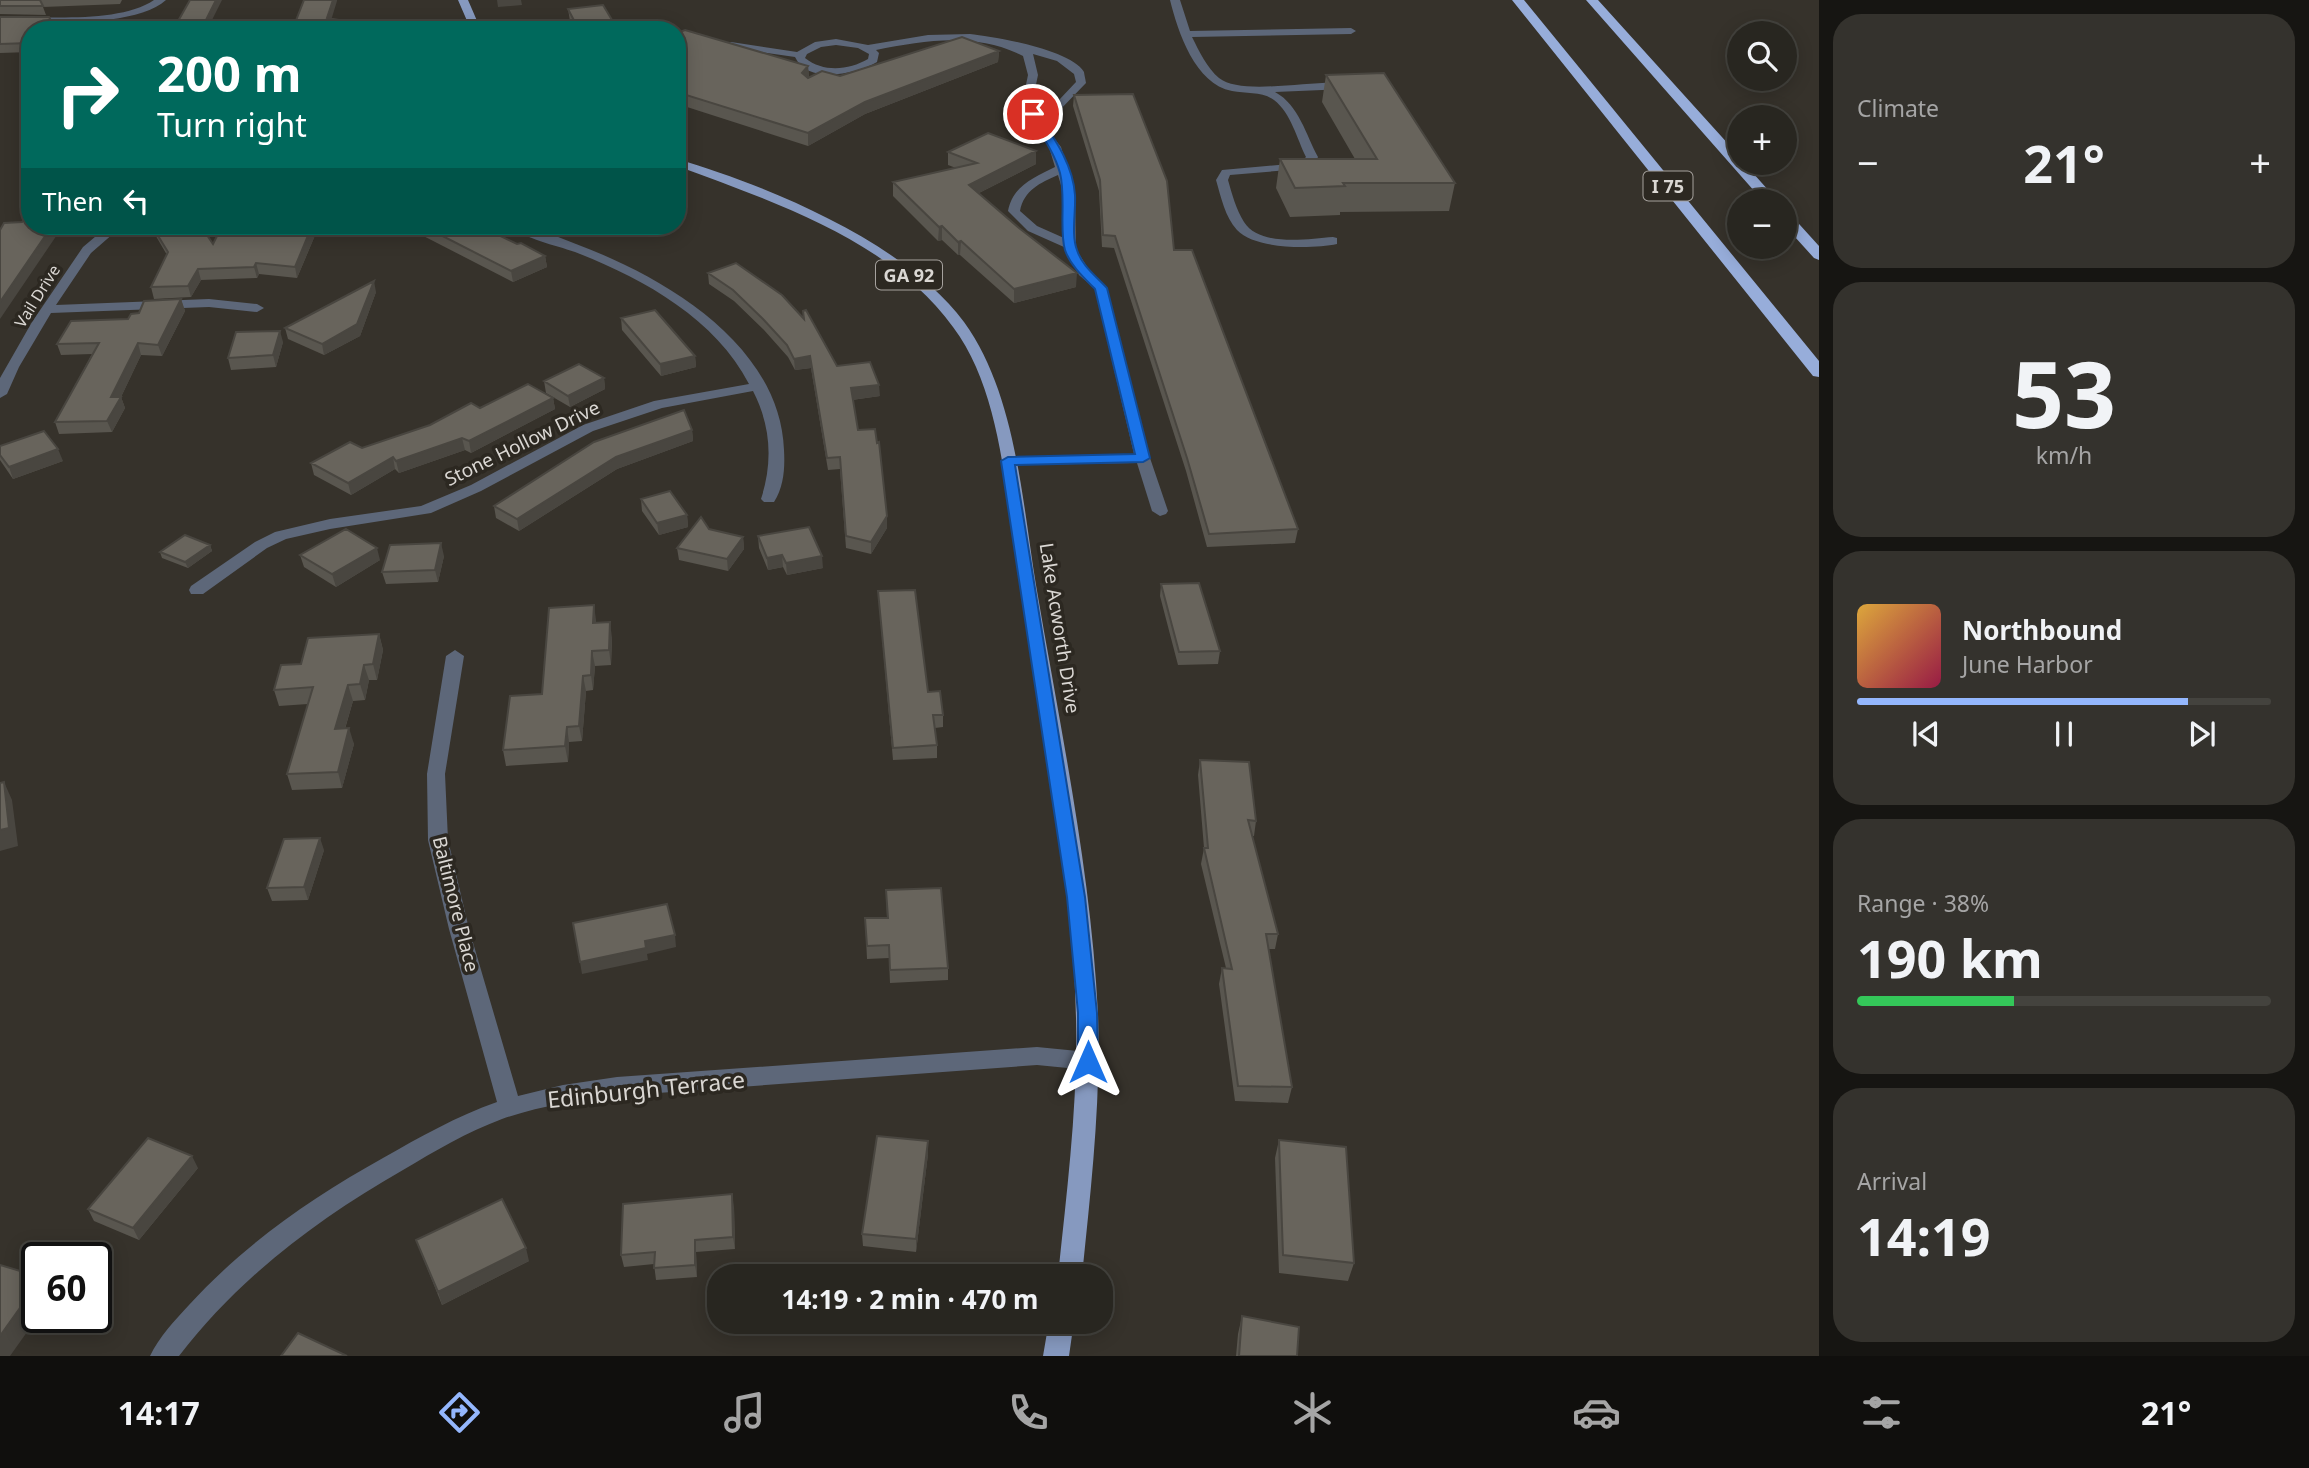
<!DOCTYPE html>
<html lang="en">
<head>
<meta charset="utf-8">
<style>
  body { margin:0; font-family:"Noto Sans",sans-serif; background:#34322d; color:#f1f3f6; height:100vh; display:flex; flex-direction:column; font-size:26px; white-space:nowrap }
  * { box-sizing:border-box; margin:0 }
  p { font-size:23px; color:#a5a5a5 }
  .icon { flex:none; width:38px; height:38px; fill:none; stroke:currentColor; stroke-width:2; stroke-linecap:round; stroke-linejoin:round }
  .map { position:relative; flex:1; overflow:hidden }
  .drawer { display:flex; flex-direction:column; gap:14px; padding:14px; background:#161512; width:490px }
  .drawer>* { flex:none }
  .banner { position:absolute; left:21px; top:21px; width:665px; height:214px; border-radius:28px; box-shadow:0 4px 18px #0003,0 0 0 2px #44433e; background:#00695c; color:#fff; overflow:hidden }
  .controls { position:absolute; left:1727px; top:21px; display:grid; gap:14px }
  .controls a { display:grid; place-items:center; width:70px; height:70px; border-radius:50%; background:#282620; box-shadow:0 4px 18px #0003,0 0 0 2px #44433e; font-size:35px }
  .speed { position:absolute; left:21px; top:1242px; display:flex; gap:14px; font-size:35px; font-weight:700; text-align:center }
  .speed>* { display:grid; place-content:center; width:91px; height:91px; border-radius:50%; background:#282620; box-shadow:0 4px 18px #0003,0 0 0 2px #44433e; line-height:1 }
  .speed .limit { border:4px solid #111; border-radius:10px; background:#fff; color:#111 }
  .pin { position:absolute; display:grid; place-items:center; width:60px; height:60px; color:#fff; margin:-30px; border:4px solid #fff; border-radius:50%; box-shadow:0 2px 7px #0007 }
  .me { position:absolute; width:77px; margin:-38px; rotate:0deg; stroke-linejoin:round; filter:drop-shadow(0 0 5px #0008) }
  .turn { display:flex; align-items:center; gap:24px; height:147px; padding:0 21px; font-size:32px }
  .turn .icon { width:91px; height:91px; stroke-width:2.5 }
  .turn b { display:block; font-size:49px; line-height:60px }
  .then { display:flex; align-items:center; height:66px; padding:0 21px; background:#0003; gap:14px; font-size:26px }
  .big { font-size:52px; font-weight:700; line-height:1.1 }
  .drawer .card { flex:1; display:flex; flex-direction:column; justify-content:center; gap:10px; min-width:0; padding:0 24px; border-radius:28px; background:#34322d }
  .drawer .dial { align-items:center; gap:0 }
  .dial b { font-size:91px; line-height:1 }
  .song { display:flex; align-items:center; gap:21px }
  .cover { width:84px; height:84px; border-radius:10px; background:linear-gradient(135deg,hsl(40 70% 55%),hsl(340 70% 35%)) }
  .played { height:7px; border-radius:4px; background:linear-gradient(90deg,#94b7fd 80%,#44433e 80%) }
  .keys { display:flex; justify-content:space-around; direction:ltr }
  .heat { display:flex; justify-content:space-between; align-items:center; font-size:38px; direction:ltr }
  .charge { height:10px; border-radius:5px; background:linear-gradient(90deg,#34c759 38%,#44433e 0) }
  .trip { position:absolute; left:707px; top:1264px; width:406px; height:70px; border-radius:28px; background:#282620; box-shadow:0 4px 18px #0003,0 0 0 2px #44433e; font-weight:700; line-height:70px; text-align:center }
  .dock { display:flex; height:112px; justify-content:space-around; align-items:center; background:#100f0d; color:#a5a5a5 }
  .dock .icon { width:49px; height:49px }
  .dock .on { color:#94b7fd }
  .dock b { font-size:32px; color:#f1f3f6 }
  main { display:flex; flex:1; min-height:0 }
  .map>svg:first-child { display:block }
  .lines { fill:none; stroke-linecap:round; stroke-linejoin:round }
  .minor { fill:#5d6779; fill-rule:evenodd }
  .major { fill:#8699bf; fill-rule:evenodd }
  .highway { fill:#97adda; fill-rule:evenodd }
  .wall { fill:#59564f }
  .shaded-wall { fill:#494640 }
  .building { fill:#68645c; stroke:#494640; stroke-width:2 }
  .route { fill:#1a73e8; stroke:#114b97; stroke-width:2 }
  .labels { text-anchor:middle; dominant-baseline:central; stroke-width:7; stroke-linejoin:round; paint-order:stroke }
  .far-street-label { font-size:16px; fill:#dad7d3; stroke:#2c2821 }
  .shield { fill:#2c2821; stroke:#a6a29e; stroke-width:2 }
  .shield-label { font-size:18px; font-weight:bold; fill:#dad7d3 }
  .street-label { font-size:19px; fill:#dad7d3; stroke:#2c2821 }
  .near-street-label { font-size:23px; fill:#dad7d3; stroke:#2c2821 }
</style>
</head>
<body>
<main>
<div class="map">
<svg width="1819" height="1356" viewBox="0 0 1819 1356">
  <rect width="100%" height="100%" fill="#36322b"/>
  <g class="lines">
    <path class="minor" d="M154 0H166C136 28 41 22 0 23V17C43 16 119 24 154 0Z
      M1170 0H1180L1190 31 1351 28 1356 31 1351 34 1192 37C1199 51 1207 68 1219 78 1243 97 1317 78 1350 84V88L1346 89 1275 92C1299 105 1306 135 1318 157L1314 165 1301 169 1230 175 1228 180C1232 194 1236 209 1244 222 1260 247 1307 239 1333 237L1337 238V244C1312 249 1256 250 1237 230 1225 217 1221 197 1216 180L1222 170 1300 163 1306 157C1297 139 1291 113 1274 100 1262 91 1246 94 1232 91 1195 84 1178 32 1170 0Z
      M970 34C995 37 1070 49 1084 72 1084 73 1086 82 1086 83L1055 115 1047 129 1061 147 1075 192 1076 249 1089 270 1107 288 1150 458 1168 511 1166 514 1160 516 1152 511 1137 463 1008 465 1001 461 1008 457 1134 454 1095 289 1079 275 1064 247 1028 231 1008 211C1013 185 1034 178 1055 167L1049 147 1035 129 1023 99 1028 75 1023 56C976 32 926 40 876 50L879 53 877 62C856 74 808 85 795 57L731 48 726 45 731 42 797 52 815 42 836 39 868 45 928 35ZM836 45 858 48 869 54 868 59C849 70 824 73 805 58L807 54 821 47ZM1033 54 1057 61 1074 74 1076 82 1042 118 1033 99 1038 75ZM1058 175 1063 192 1064 238 1037 226 1020 211C1024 190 1040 183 1058 175Z
      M108 226H122L91 253 56 305 209 299 257 304 264 308 257 312 209 307 51 313 19 367 7 394 0 398V378L32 322 83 247Z
      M510 226C533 225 555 236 576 244 665 277 780 345 784 450 785 468 784 486 774 502H764L761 499C773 462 771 426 753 391L662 408 593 431 481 491 431 513 330 529 286 539 267 548 203 594H191L189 590 191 586 255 542 275 532 330 519 421 506 471 485 583 425 654 401 749 384C715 318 642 278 575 252 555 245 525 239 510 226Z
      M455 650 464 656 445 774 448 840 469 929 518 1096 563 1085 617 1077 1037 1047 1088 1052 1096 1055 1099 1061 1096 1067 1088 1070 1037 1065 617 1096C579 1100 539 1106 502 1119 467 1132 435 1151 403 1170 316 1220 240 1277 179 1356H150C159 1337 175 1320 189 1305 245 1244 311 1198 383 1158 420 1137 457 1116 497 1102L449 929 428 840 427 774 446 656Z"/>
    <path class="major" d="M458 0H468L481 30H471Z
      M677 159C769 186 906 243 964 322 1016 394 1022 500 1036 585 1060 727 1091 870 1098 1014 1101 1101 1091 1189 1082 1276H1058C1067 1190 1078 1104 1076 1018 1073 869 1041 721 1018 575 1006 497 1002 392 953 327 890 240 774 202 677 166Z
      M1049 1321H1074L1069 1356H1043Z"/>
    <path class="highway" d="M1512 0H1524L1819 361V377L1813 376Z
      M1586 0H1598L1740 157V163H1744L1778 201H1763Z
      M1785 213 1790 214 1819 246V260L1814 258 1785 226Z"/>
  </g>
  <path class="wall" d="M0 0H122L120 4 43 7 46 15 0 14Z
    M568 9 618 30H575L570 21Z
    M0 17 30 30V52L0 53Z
    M677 33 808 66 809 78 840 76 999 51 998 62 865 114 808 146 687 107 677 84Z
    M1326 75 1455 183 1449 211 1340 212V215L1290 217 1276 188 1280 159H1355L1322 102Z
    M1074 95 1174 250 1298 529 1295 543 1207 547 1186 471 1114 248 1102 247 1099 191 1073 106Z
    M1036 151V164L979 193 1076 287 1014 303 960 255H958L942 240 938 241 893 196V182L956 168 948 165V152Z
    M150 226H201L213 244 319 226 297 278 259 274 257 278 201 280 191 297 154 299 151 287 167 255Z
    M404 226H475L545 256 547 267 513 282Z
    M708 273 803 318V311L837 366 880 396 852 400 858 430 887 528 871 554 846 548 840 469 828 470 811 368 795 370 788 357 764 330 734 301 709 284Z
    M376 292 360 336 324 355 288 339 285 328Z
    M181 299 185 311 162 356 141 355 121 397 125 408 112 432 59 434 55 422 92 354 61 355 57 344 128 319 139 313Z
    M621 318 695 356 696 367 661 376 622 330Z
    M283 342 276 367 231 370 228 358Z
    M604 378 605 389 570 407 546 393 544 381Z
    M553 398 555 409 471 453 465 450 399 473 395 469 351 495 314 475 311 463 362 448 480 408Z
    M692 430 693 441 617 469 519 531 496 518 494 506Z
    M0 446 63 461 13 479 0 460Z
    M641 499 687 515 688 527 659 535 642 511Z
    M709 529 743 537 744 549 728 571 679 560 677 548Z
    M758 536 823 568 787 575 783 567 768 570 759 548Z
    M210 545 212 551 188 568 162 558 160 552Z
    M300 555 380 560 336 587 304 567Z
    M444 556 438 582 386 584 382 572Z
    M1161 584 1220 651 1218 664 1178 665 1160 596Z
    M878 591 928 692 943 715V727L935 728 937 745V758L893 760 879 604Z
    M596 620V623L612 638 611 665 595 666 593 690 586 691 582 741 569 742 568 762 506 766 503 750 542 694Z
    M379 634 383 650 377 680H369L365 700 353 701 345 729 354 744 342 788 292 790 287 774 308 704 279 706 274 690 301 664Z
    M1200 760 1256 821 1254 836H1252L1278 934 1275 949H1269L1292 1087 1288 1103 1235 1101 1219 984 1222 968H1226L1201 864 1204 848 1198 775Z
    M324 850 308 900 272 901 267 888Z
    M886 890 948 968V980L890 983 889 958 867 959 865 918H887Z
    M1279 1140 1354 1263 1348 1281 1279 1273 1275 1158Z
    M928 1141V1154L916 1252 863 1246 862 1234Z
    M198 1168 139 1240 94 1221 88 1209Z
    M734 1207 735 1249 696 1252 697 1277 656 1280 654 1264 624 1267 621 1255Z
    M416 1240 529 1261 442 1305Z
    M1242 1316 1297 1356H1236L1238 1334Z"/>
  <path class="shaded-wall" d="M216 0H222L207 30H201Z
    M333 0H337V1L329 27 327 18Z
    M497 0H521L522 5 498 7Z
    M999 51 998 62 865 114 808 146V133L865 102Z
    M808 66 809 78 802 85V73Z
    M1036 151V164L969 198V185Z
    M52 226H63L0 319V302Z
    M312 226H319L297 278 295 267Z
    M942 226V240L938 241 939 227Z
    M961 241 960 255H958V242Z
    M545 256 547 267 513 282 511 271Z
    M256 263 259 274 257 278 254 267Z
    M198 269 201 280 191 297 188 286Z
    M1077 273 1076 287 1014 303V289Z
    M374 281 376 292 360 336 324 355 322 344Z
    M181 299 185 311 162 356 158 345Z
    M280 331 283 342 276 367 273 355Z
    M138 343 141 355 121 397 125 408 112 432 107 421 111 397Z
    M695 356 696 367 661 376 660 364Z
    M810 356 811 368 795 370 794 359Z
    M604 378 605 389 570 407 568 396Z
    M879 385 880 396 851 400V388Z
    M553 398 555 409 471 453 469 441Z
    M692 430 693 441 617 469 519 531 517 519 616 457Z
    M462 438 465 450 399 473 396 461Z
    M58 449 63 461 13 479 9 467Z
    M393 457 395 469 351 495 348 483Z
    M687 515 688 527 659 535 657 523Z
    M887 516V528L871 554V542Z
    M743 537 744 549 728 571 727 559Z
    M441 543 444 556 438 582 435 570Z
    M210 545 212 551 188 568 185 562Z
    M377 548 380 560 336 587 332 574Z
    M782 555 783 567 768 570 767 558Z
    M822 556 823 568 787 575 786 563Z
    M594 605 596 620 595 639 593 623Z
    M610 622 612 638 611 665 609 650Z
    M379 634 383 650 377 680 373 664Z
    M592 651 595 666 593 690 591 675Z
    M364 665 369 680 365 700 360 684Z
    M583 676 586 691 582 741 579 726Z
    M348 685 353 701 340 745 335 729Z
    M567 727 569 742 568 762 565 746Z
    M349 728 354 744 342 788 338 772Z
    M4 782 12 800 18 846 0 851V830Z
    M320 838 324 850 308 900 304 887Z
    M675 935 676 947 647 954 648 960 582 974 580 962 645 941Z
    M928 1141V1154L916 1252V1239Z
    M192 1156 198 1168 139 1240 133 1228Z
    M732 1194 734 1207 735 1249 733 1237Z
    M695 1240 696 1252 697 1277 695 1265Z
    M526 1248 529 1261 442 1305 438 1292Z
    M37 1284V1318L10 1356H0V1336Z"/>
  <path class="building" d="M0 0H40L43 6H0Z
    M190 0H216L201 30H173Z
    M304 0H333L327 18 386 28 387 30H239L242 24 295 23Z
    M603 5 618 30H579L568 9Z
    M0 17H49L56 30H30V43L0 44Z
    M685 30 808 66 802 73 808 78 822 71 840 76 962 37 999 51 865 102 808 133 686 95 677 75V33Z
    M1384 73 1455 183H1343L1345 186 1295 188 1280 159H1377L1326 75Z
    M1133 94 1167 181 1174 250H1192L1298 529 1209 534 1187 458 1115 236 1103 235 1100 180 1074 95Z
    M988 133 1036 151 969 185 1019 228 1077 273 1014 289 961 241 958 242 942 226 939 227 893 182 977 163 948 152Z
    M30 211V226H52L0 302V230L4 223 22 222Z
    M152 226H201L213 244 222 226H312L295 267 256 263 254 267 198 269 188 286 151 287 168 252Z
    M423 226H475L482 229 484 228 517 244 521 243 545 256 511 271Z
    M736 263 782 295 804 319 803 311 806 310 837 366 870 362 879 385 851 388 858 430 875 429 877 443 879 442 887 516 871 542 846 536 840 457 827 458 810 356 794 359 787 345 763 319 733 290 708 273Z
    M374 281 357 324 322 344 285 328Z
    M181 299 158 345 138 343 111 397H121L107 421 55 422 99 343 57 344 71 321 128 319 131 314 139 313 144 301Z
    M655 310 695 356 660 364 621 318Z
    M280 331 273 355 228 358 236 332Z
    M579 364 604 378 568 396 544 381Z
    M528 384 553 398 469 441 462 438 396 461 393 457 348 483 311 463 350 442 362 448 430 425 471 403 480 408Z
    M684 410 692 430 616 457 517 519 494 506 594 442Z
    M44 431 58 449 9 467 0 455V446Z
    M670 491 687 515 657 523 641 499Z
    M701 517 709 529 743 537 727 559 677 548Z
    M809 527 822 556 786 563 782 555 767 558 758 536Z
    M346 529 377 548 332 574 300 555Z
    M185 535 210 545 185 562 160 552Z
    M441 543 435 570 382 572 390 545Z
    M1199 583 1220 651 1179 652 1161 584Z
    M915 590 928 692 940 691 943 715H933L937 745 893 748 878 591Z
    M594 605 593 623 610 622 609 650 592 651 591 675 583 676 579 726 567 727 565 746 503 750 510 696 542 694 549 608Z
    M379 634 373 664 364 665 360 684 348 685 335 729 349 728 338 772 287 774 313 687 274 690 281 665 301 664 308 638Z
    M1200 760 1249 762 1256 821 1248 820 1278 934H1266L1292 1087 1238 1086 1222 968 1232 969 1204 848H1208Z
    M4 782 9 828 0 830V783Z
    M320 838 304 887 267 888 284 839Z
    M941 888 948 968 890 970 889 945 867 946 865 918H888L886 890Z
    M667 904 675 935 645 941 646 948 580 962 573 923Z
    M877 1136 928 1141 916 1239 862 1234Z
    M148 1138 192 1156 133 1228 88 1209Z
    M1279 1140 1346 1147 1354 1263 1283 1255Z
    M732 1194 733 1237 695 1240V1265L654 1268 655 1252 621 1255 623 1204Z
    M502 1199 526 1248 438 1292 416 1240Z
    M0 1265 37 1276V1284L0 1336Z
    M1242 1316 1299 1327 1297 1356H1239Z
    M298 1333 347 1356H281Z"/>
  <path class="route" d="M1033 111 1037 112C1054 138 1073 164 1075 195 1076 212 1071 234 1077 250 1082 266 1096 276 1107 288L1150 458 1143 462 1015 465 1085 897 1097 1013 1098 1062 1095 1067 1088 1070 1081 1067 1078 1062V1013L1067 897 1001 461 1008 457 1135 454 1095 289C1084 278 1070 265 1065 250 1059 231 1066 197 1060 173 1054 151 1040 133 1028 114Z"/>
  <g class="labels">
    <g class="far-street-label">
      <text transform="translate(37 296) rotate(-58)">Vail Drive</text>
    </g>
    <g class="shield">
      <rect x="1643.5" y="171.5" width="49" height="29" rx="5"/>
      <rect x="876" y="260.5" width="66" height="29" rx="5"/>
    </g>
    <g class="shield-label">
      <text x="1668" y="186">I 75</text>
      <text x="909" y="275">GA 92</text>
    </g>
    <g class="street-label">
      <text transform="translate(522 443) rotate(-26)">Stone Hollow Drive</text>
      <text transform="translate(1060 628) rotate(81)">Lake Acworth Drive</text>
      <text transform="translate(456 904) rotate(76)">Baltimore Place</text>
    </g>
    <g class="near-street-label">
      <text transform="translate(646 1089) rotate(-6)">Edinburgh Terrace</text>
    </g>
  </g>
</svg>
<div class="controls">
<a><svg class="icon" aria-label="search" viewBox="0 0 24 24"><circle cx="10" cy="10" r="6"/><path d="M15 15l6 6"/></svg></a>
<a>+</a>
<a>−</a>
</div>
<div class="speed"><div class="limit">60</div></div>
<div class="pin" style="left:1033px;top:114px;background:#d93025"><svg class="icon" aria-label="arrive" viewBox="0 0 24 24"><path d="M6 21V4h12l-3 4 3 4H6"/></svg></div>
<svg class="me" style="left:1088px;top:1062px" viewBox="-20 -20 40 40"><path d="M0-17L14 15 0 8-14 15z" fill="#1a73e8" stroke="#fff" stroke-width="4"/></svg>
<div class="trip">14:19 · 2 min · 470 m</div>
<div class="banner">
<div class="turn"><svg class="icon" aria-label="right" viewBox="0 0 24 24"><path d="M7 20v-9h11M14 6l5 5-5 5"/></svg><div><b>200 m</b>Turn right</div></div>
<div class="then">Then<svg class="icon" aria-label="left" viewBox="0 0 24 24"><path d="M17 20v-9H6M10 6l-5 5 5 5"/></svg></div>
</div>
</div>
<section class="drawer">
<div class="card"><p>Climate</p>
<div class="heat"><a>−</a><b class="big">21°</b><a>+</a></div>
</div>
<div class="card dial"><b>53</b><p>km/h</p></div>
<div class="card">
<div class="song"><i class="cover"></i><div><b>Northbound</b><p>June Harbor</p></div></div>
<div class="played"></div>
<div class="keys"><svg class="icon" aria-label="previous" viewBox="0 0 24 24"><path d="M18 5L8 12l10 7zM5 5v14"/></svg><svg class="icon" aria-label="pause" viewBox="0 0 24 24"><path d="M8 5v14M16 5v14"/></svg><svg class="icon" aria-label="next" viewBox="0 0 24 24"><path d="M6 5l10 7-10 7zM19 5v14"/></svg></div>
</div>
<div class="card"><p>Range · 38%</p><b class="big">190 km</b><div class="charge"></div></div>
<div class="card"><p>Arrival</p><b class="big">14:19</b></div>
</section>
</main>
<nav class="dock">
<b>14:17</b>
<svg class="icon on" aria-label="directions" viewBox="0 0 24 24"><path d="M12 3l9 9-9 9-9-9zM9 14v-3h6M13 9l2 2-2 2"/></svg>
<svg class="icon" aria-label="music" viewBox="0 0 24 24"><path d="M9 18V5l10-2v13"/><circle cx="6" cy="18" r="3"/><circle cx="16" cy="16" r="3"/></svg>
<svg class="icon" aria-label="phone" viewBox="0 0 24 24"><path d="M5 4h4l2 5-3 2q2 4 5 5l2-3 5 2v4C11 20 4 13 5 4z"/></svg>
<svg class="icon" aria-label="climate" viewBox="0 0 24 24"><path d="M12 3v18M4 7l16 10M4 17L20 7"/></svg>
<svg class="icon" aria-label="car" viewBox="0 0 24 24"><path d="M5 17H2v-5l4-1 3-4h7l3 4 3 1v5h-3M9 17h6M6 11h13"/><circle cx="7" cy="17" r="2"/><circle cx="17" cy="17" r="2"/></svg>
<svg class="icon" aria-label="filters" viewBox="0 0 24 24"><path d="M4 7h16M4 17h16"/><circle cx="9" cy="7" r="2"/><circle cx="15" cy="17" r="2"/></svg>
<b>21°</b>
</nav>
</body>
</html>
